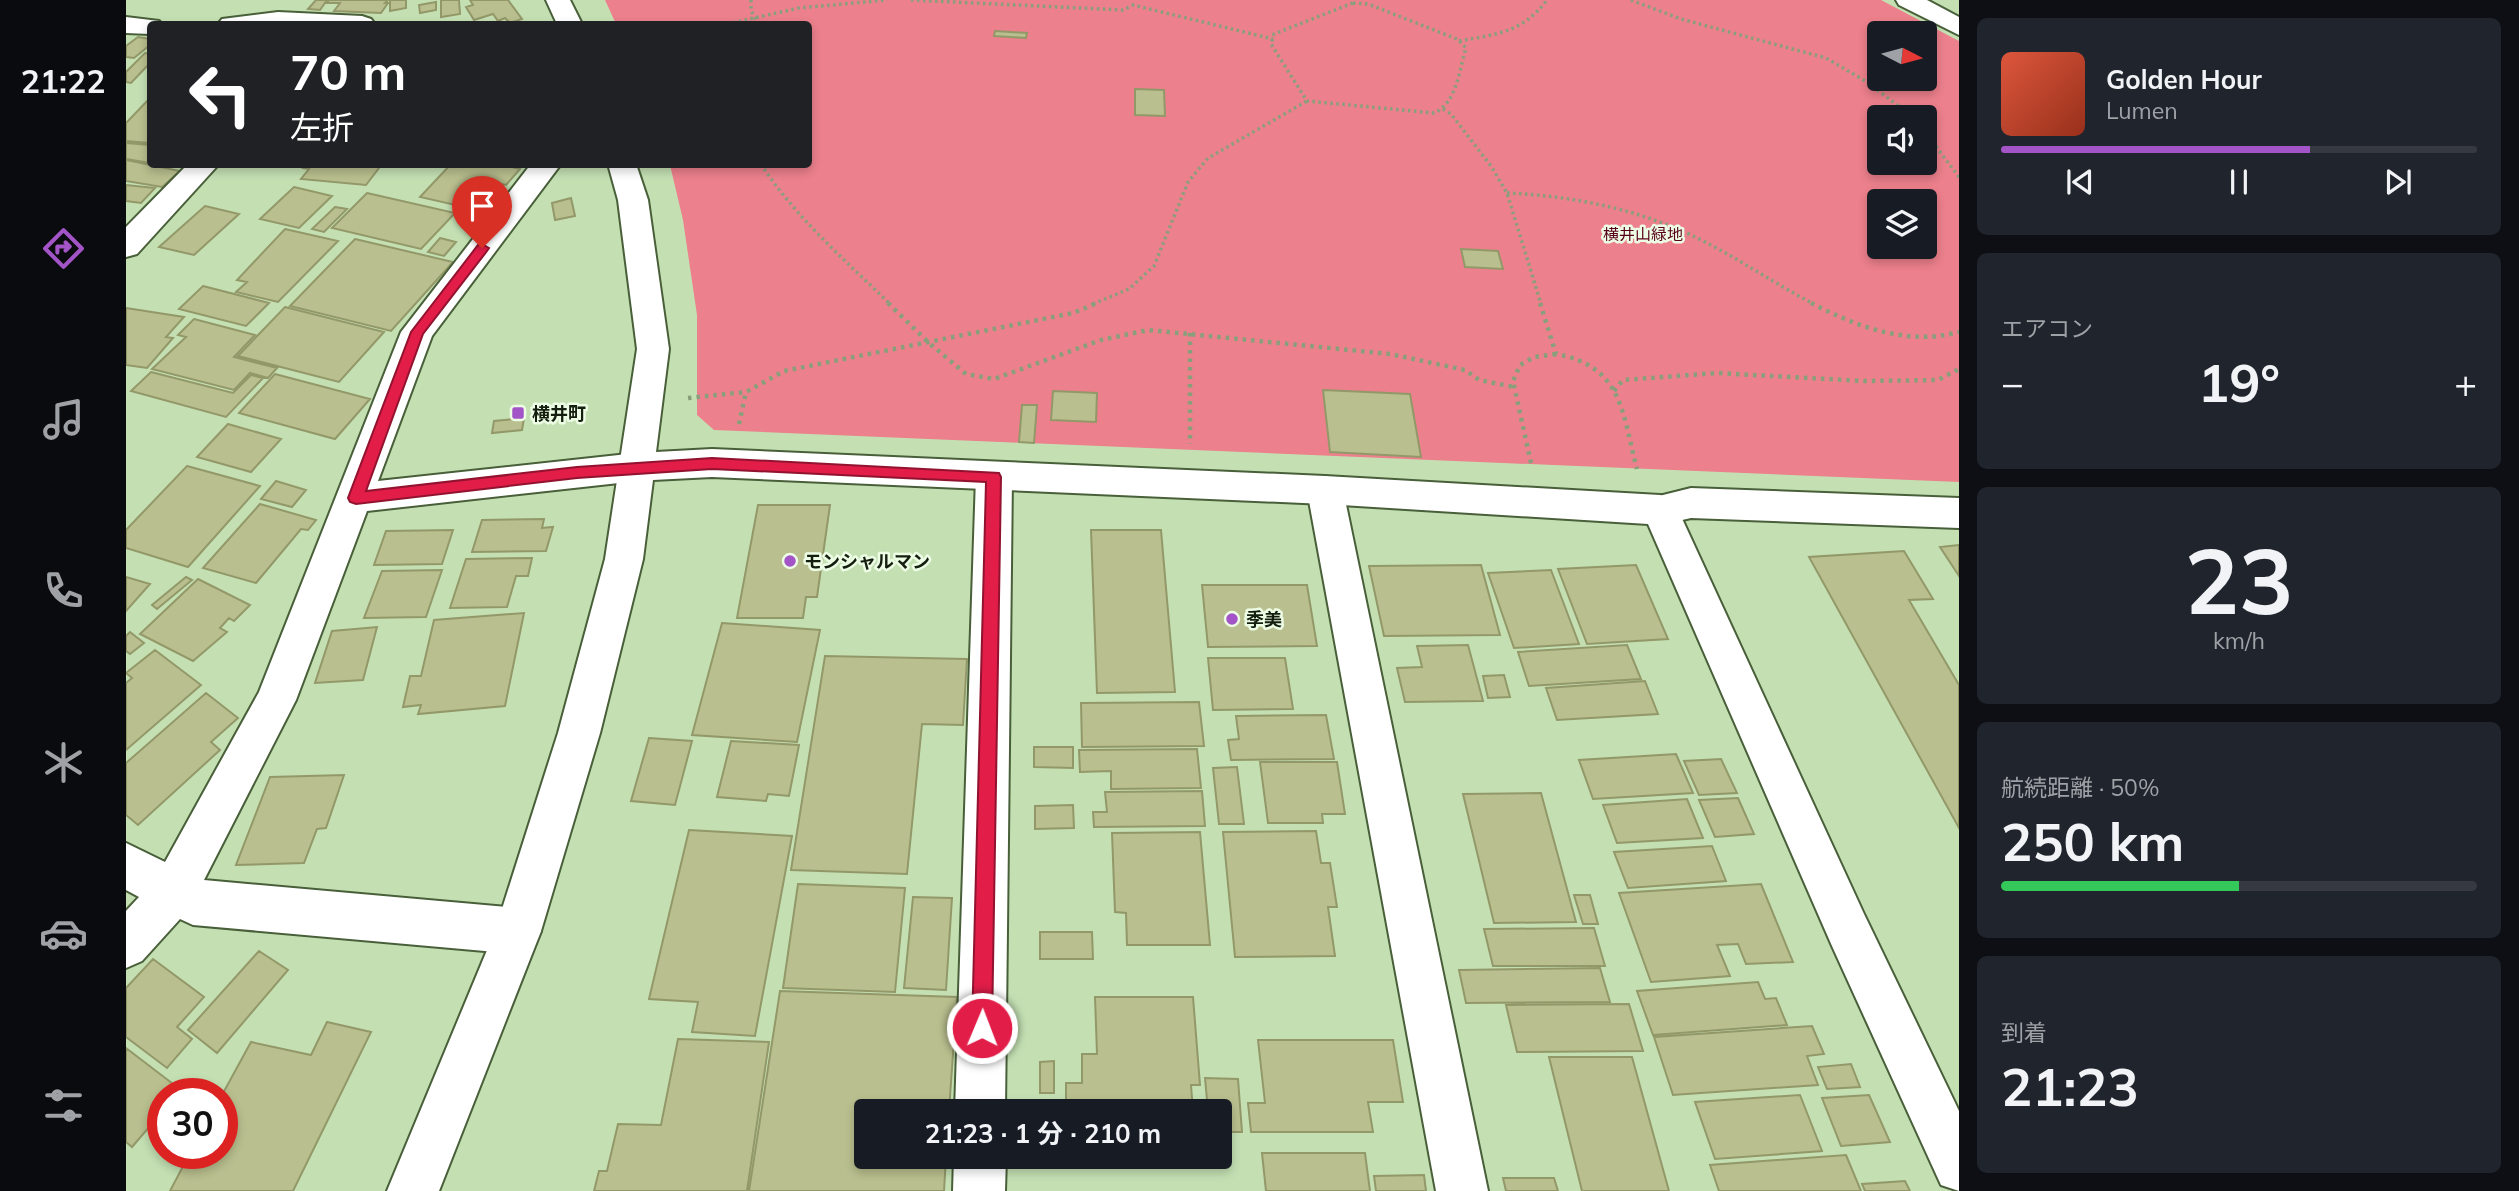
<!DOCTYPE html>
<html lang="ja">
<head>
<meta charset="utf-8">
<style>
  body { margin:0; font-family:Mulish,"Noto Sans JP",sans-serif; background:#20242c; color:#f1f3f6; height:100vh; display:flex; flex-direction:column; font-size:26px; white-space:nowrap }
  * { box-sizing:border-box; margin:0 }
  p { font-size:23px; color:#9ea1a6 }
  .icon { flex:none; width:38px; height:38px; fill:none; stroke:currentColor; stroke-width:2; stroke-linecap:round; stroke-linejoin:round }
  .map { position:relative; flex:1; overflow:hidden }
  .details { display:flex; flex-direction:column; gap:18px; padding:18px; background:#0d0f14; width:560px }
  .details>* { flex:none }
  .hud { position:absolute; left:21px; top:21px; width:665px; height:147px; border-radius:7px; box-shadow:0 4px 10px #0003; background:#202124; color:#fff; overflow:hidden }
  .needle { width:46px; rotate:96deg }
  .fabs { position:absolute; left:1741px; top:21px; display:grid; gap:14px }
  .fabs a { display:grid; place-items:center; width:70px; height:70px; border-radius:7px; background:#171b24; box-shadow:0 4px 10px #0003; font-size:35px }
  .speed { position:absolute; left:21px; top:1078px; display:flex; gap:14px; font-size:35px; font-weight:700; text-align:center }
  .speed>* { display:grid; place-content:center; width:91px; height:91px; border-radius:50%; background:#171b24; box-shadow:0 4px 10px #0003; line-height:1 }
  .speed .limit { border:10px solid #d22; background:#fff; color:#111 }
  .pin { position:absolute; display:grid; place-items:center; width:60px; height:60px; color:#fff; margin:-72px -30px; border-radius:50% 50% 50% 0; rotate:-45deg; box-shadow:0 0 7px #0007 }
  .pin .icon { rotate:45deg }
  .me { position:absolute; width:77px; margin:-38px; rotate:1deg; stroke-linejoin:round; filter:drop-shadow(0 0 5px #0008) }
  .turn { display:flex; align-items:center; gap:24px; height:147px; padding:0 28px; font-size:32px }
  .turn .icon { width:91px; height:91px; stroke-width:2.5 }
  .turn b { display:block; font-size:49px; line-height:60px }
  .big { font-size:52px; font-weight:700; line-height:1.1 }
  .details .widget { flex:1; display:flex; flex-direction:column; justify-content:center; gap:10px; min-width:0; padding:0 24px; border-radius:10px; background:#20242c }
  .details .dial { align-items:center; gap:0 }
  .dial b { font-size:91px; line-height:1 }
  .song { display:flex; align-items:center; gap:21px }
  .cover { width:84px; height:84px; border-radius:10px; background:linear-gradient(135deg,hsl(10 70% 55%),hsl(10 70% 35%)) }
  .played { height:7px; border-radius:4px; background:linear-gradient(90deg,#a355c7 65%,#363941 65%) }
  .keys { display:flex; justify-content:space-around; direction:ltr }
  .heat { display:flex; justify-content:space-between; align-items:center; font-size:38px; direction:ltr }
  .charge { height:10px; border-radius:5px; background:linear-gradient(90deg,#34c759 50%,#363941 0) }
  .trip { position:absolute; left:728px; top:1099px; width:378px; height:70px; border-radius:7px; background:#171b24; box-shadow:0 4px 10px #0003; font-weight:700; line-height:70px; text-align:center }
  main { display:flex; flex:1; min-height:0 }
  .tab-bar { display:flex; flex-direction:column; width:126px; justify-content:space-around; align-items:center; background:#090b0e; color:#9ea1a6 }
  .tab-bar .icon { width:49px; height:49px }
  .tab-bar .current { color:#a355c7 }
  .tab-bar b { font-size:32px; color:#f1f3f6 }
  .map>svg:first-child { display:block }
  .green { fill:#ec808c; fill-rule:evenodd }
  .building { fill:#b9bf8e; stroke:#939869; stroke-width:2 }
  .lines { fill:none; stroke-linecap:round; stroke-linejoin:round }
  .street-casing { stroke:#485f39; stroke-width:4 }
  .secondary-casing { stroke:#485f39; stroke-width:4 }
  .path-far1 { stroke:#899f7c; stroke-width:3.5; stroke-dasharray:2.5 3.5; stroke-linecap:butt }
  .path { stroke:#899f7c; stroke-width:4.5; stroke-dasharray:3.5 5; stroke-linecap:butt }
  .street { fill:#fff; fill-rule:evenodd }
  .secondary { fill:#fff; fill-rule:evenodd }
  .route { fill:#e11d48; stroke:#92132f; stroke-width:2 }
  .poi-dot { fill:#a355c7; stroke:#edfce5; stroke-width:2.5 }
  .labels { text-anchor:middle; dominant-baseline:central; stroke-width:5; stroke-linejoin:round; paint-order:stroke }
  .far-park-label { font-size:16px; fill:#580019; stroke:#edfce5 }
  .poi-label { font-size:18px; font-weight:bold; fill:#141e0e; stroke:#edfce5; text-anchor:start }
</style>
</head>
<body>
<main>
<nav class="tab-bar">
<b>21:22</b>
<svg class="icon current" aria-label="directions" viewBox="0 0 24 24"><path d="M12 3l9 9-9 9-9-9zM9 14v-3h6M13 9l2 2-2 2"/></svg>
<svg class="icon" aria-label="music" viewBox="0 0 24 24"><path d="M9 18V5l10-2v13"/><circle cx="6" cy="18" r="3"/><circle cx="16" cy="16" r="3"/></svg>
<svg class="icon" aria-label="phone" viewBox="0 0 24 24"><path d="M5 4h4l2 5-3 2q2 4 5 5l2-3 5 2v4C11 20 4 13 5 4z"/></svg>
<svg class="icon" aria-label="climate" viewBox="0 0 24 24"><path d="M12 3v18M4 7l16 10M4 17L20 7"/></svg>
<svg class="icon" aria-label="car" viewBox="0 0 24 24"><path d="M5 17H2v-5l4-1 3-4h7l3 4 3 1v5h-3M9 17h6M6 11h13"/><circle cx="7" cy="17" r="2"/><circle cx="17" cy="17" r="2"/></svg>
<svg class="icon" aria-label="filters" viewBox="0 0 24 24"><path d="M4 7h16M4 17h16"/><circle cx="9" cy="7" r="2"/><circle cx="15" cy="17" r="2"/></svg>
</nav>
<div class="map">
<svg width="1833" height="1191" viewBox="0 0 1833 1191">
  <rect width="100%" height="100%" fill="#c4e0b3"/>
  <path class="green" d="M479 0H1755L1833 41V482L588 430 571 415V315L557 220 544 165 682 164V24H490ZM1754 33H1799V79H1754ZM1754 117H1799V163H1754ZM1754 201H1799V247H1754Z"/>
  <path class="building" d="M190 0H201L194 10 182 9Z
    M203 0H262L259 3H262L255 13 208 11 214 3H201Z
    M264 0H280V8L264 11Z
    M315 0H333L334 14 315 17Z
    M344 0H382L396 19 384 23 379 18 372 21 367 14 348 20 340 7 347 5Z
    M310 2V10L294 13 293 5Z
    M869 31 901 33 900 38 868 36Z
    M12 37 24 39V45L8 58 0 57V46Z
    M19 53 24 54V63L5 83 0 82V72Z
    M1009 89 1038 90 1039 116 1009 115Z
    M24 98V143L0 141V123Z
    M0 143 24 145V163L0 159Z
    M0 160 54 171 36 187 0 181Z
    M180 164H256L240 185 175 179 183 169 177 168Z
    M325 164H388L386 167 394 169 380 185 371 183 347 209 294 197Z
    M0 185 29 188 15 203 0 201Z
    M168 187 206 196 173 228 134 219Z
    M241 193 329 213 295 249 206 228Z
    M445 198 449 216 429 220 426 203Z
    M79 206 113 214 68 255 33 247Z
    M209 207 221 209 198 232 186 229Z
    M159 229 212 241 152 302 110 292 121 282 111 280Z
    M314 238 330 242 318 256 302 252Z
    M229 239 327 262 265 331 164 306Z
    M1335 249 1372 251 1377 269 1339 267Z
    M77 286 143 303 120 326 53 309Z
    M159 307 258 332 213 382 112 356Z
    M0 308 58 317 40 337 47 338 21 368 0 365Z
    M68 319 129 335 108 357 151 368 142 378 124 373 108 390 26 369 60 337 52 335Z
    M25 372 107 393 125 375 137 378 100 417 5 391Z
    M149 374 244 399 209 439 113 413Z
    M1197 390 1284 394 1295 457 1204 452Z
    M927 391 971 393 970 422 925 420Z
    M896 405H911L908 443 893 442Z
    M398 418 396 430 366 433 368 421Z
    M102 424 155 439 125 472 71 457Z
    M61 466 134 486 62 567 0 548V530Z
    M150 481 180 490 166 507 135 499Z
    M134 504 190 520 182 530 175 529 130 583 77 568Z
    M632 505H704L691 597H680L677 618H611Z
    M418 519 416 528 427 527 420 551 346 552 356 520Z
    M327 530 316 564 248 565 260 531Z
    M965 530H1035L1049 692 971 693Z
    M1833 545V576L1814 547Z
    M1778 551 1807 599 1783 600 1833 685V828L1683 557Z
    M406 558 402 576H390L381 607 324 608 340 559Z
    M1355 565 1374 635 1258 636 1243 566Z
    M1510 565 1542 639 1461 644 1432 569Z
    M316 570 300 617 238 618 256 571Z
    M1425 570 1453 644 1388 648 1362 573Z
    M0 577 24 584 0 611Z
    M60 577 66 580 31 609 26 605Z
    M72 579 124 605 108 621 103 618 94 628 101 632 67 661 14 634Z
    M1076 585H1181L1191 646 1082 647Z
    M398 613 379 706 292 714 295 705 277 707 284 676H295L308 620Z
    M596 623 694 630 671 742 566 735Z
    M251 627 237 680 189 683 206 631Z
    M4 632 18 643 4 654 0 651V636Z
    M1342 645 1357 701 1279 702 1271 668 1296 667 1291 646Z
    M1501 645 1515 679 1403 686 1392 652Z
    M29 650 75 685 0 750V683L6 678 0 673Z
    M699 656 841 659 837 725 796 724 781 874 665 870Z
    M1082 658H1159L1167 709 1087 710Z
    M1378 675 1384 697 1362 698 1357 676Z
    M1519 681 1532 714 1431 720 1420 688Z
    M80 693 112 718 85 742 94 750 12 825 0 815V763Z
    M1073 702 1078 746 956 747 955 703Z
    M1200 715 1208 759 1105 760 1102 740 1113 739 1110 716Z
    M523 738 566 741 549 805 505 801Z
    M605 741 673 745 663 796 642 794 640 801 591 797Z
    M908 747H947V768L908 767Z
    M1071 749 1075 788 985 789V771L954 772 953 750Z
    M1550 754 1567 793 1467 799 1453 760Z
    M1595 759 1611 793 1573 795 1558 761Z
    M1134 762H1211L1219 814H1196L1197 823H1142Z
    M1111 767 1118 824H1093L1087 768Z
    M218 775 200 828 191 829 178 863 110 865 144 777Z
    M1076 791 1079 826 968 827 967 812H981L979 792Z
    M1415 793 1450 922 1368 923 1337 794Z
    M1612 798 1628 834 1589 837 1573 800Z
    M1561 799 1577 838 1491 843 1477 805Z
    M947 805 948 828 909 829V806Z
    M563 830 666 836 629 1036 566 1032 572 1002 523 999Z
    M1190 831 1195 863H1204L1211 907H1202L1209 956 1109 957 1097 832Z
    M1074 832 1084 945H1001L1000 913 989 912 986 833Z
    M1586 846 1600 881 1502 888 1488 852Z
    M672 884 779 888 769 992 657 988Z
    M1635 884 1667 962 1620 964 1612 944 1591 945 1604 976 1525 982 1493 893Z
    M1448 895H1464L1472 924H1457Z
    M787 897 826 898 820 990 778 988Z
    M1468 928 1479 966H1367L1358 929Z
    M914 932H966L967 959H914Z
    M133 951 162 970 91 1053 62 1030Z
    M27 959 78 997 51 1027 66 1039 41 1068 0 1037V988Z
    M1474 968 1484 1002 1340 1003 1333 970Z
    M1632 982 1639 999 1650 998 1661 1025 1527 1035 1511 991Z
    M654 991 831 997 823 1111H740V1157H820L818 1191H623Z
    M969 997H1067L1074 1085H1065L1067 1111H906V1103H940V1083H956V1054H971Z
    M1503 1004 1517 1051 1391 1052 1380 1005Z
    M201 1022 245 1032 167 1191H44L64 1153H96V1095L125 1042 185 1055Z
    M1686 1026 1698 1054 1681 1056 1692 1085 1547 1095 1528 1037Z
    M552 1039 643 1042 621 1191H468L473 1171H481L492 1124 535 1125Z
    M1132 1040H1267L1277 1102H1242L1247 1132H1125L1122 1103H1139Z
    M0 1048 55 1090 51 1094H37V1111L6 1147 0 1142Z
    M1423 1057H1506L1543 1191H1456Z
    M928 1061V1093H914V1062Z
    M1725 1064 1734 1087 1701 1089 1692 1067Z
    M1079 1078 1112 1079 1116 1132H1094V1111H1082Z
    M1674 1095 1696 1151 1589 1159 1569 1102Z
    M1743 1095 1764 1142 1715 1146 1696 1098Z
    M1136 1153H1239L1244 1191H1140Z
    M1720 1155 1735 1191H1593L1584 1165Z
    M1298 1175 1300 1191H1250L1248 1176Z
    M1377 1178H1428L1432 1191H1380Z
    M1779 1181 1784 1191H1739L1736 1184Z"/>
  <g class="lines">
    <defs>
      <path id="street" d="M152 12 236 16 245 19 249 24H92L96 19Z
        M0 17 33 21 36 24H24V34L0 33Z
        M62 164H93L11 254 0 257V227Z
        M405 164H435L306 336 252 481 511 453 524 457 529 467 524 477 511 481 241 511 170 700 78 880 392 908 408 915 415 931 408 947 392 954 67 925 54 919 16 961 0 968V911L13 897 0 890V843L39 862 133 692 275 332Z
        M868 463 881 467 886 477 879 1111H829L850 477 855 467Z
        M1199 476 1212 480 1217 490 1362 1191H1310L1181 490 1186 480Z
        M1565 488 1833 498V528L1565 518 1534 525 1521 521 1516 510 1521 499Z
        M828 1157H880L879 1191H827Z"/>
      <path id="secondary" d="M420 0H444L456 24H431Z
        M1770 0H1801L1833 17V35L1773 5Z
        M482 164H510L522 200 543 349 530 452 586 449 1199 476 1534 495 1547 499 1738 914 1833 1111V1191L1815 1185 1706 946 1522 524 1199 504 586 477 527 480 517 559 474 733 415 931 313 1191H261L369 931 432 733 479 559 511 349 492 200Z"/>
    </defs>
    <use href="#street" class="street-casing"/>
    <use href="#secondary" class="secondary-casing"/>
    <path class="path-far1" d="M625 0V10L632 24
      M785 0 997 10 1007 5 1147 39
      M1505 0 1555 19 1700 58 1741 82 1787 117
      M1227 3 1242 4 1331 39 1340 48C1333 70 1331 103 1308 113L1181 101 1145 44 1148 34Z
      M601 24 673 8 761 0
      M1333 41C1371 34 1396 33 1421 0
      M1317 109 1325 114 1365 166 1381 193 1415 304
      M1799 132 1833 177
      M635 164C669 217 719 260 764 304
      M1381 193C1446 196 1508 208 1567 236 1609 256 1647 283 1688 304
      M967 304 1003 289 1028 266 1062 182 1082 158 1181 101"/>
    <path class="path" d="M762 303 803 343 840 374 868 379 975 340 1022 330 1264 354 1339 370 1353 380 1388 387
      M1414 303 1430 354C1497 366 1496 413 1511 469
      M1685 303C1732 327 1781 346 1833 332
      M1064 333V444
      M1488 391 1497 380 1591 373 1738 381 1812 380 1833 369
      M562 398 620 392
      M613 424 620 392 658 371 947 313 971 303
      M1405 463 1387 381 1394 365 1408 357 1430 354"/>
    <use href="#street" class="street"/>
    <use href="#secondary" class="secondary"/>
  </g>
  <path class="route" d="M356 244 363 248 361 251 297 334 240 491 451 467 586 458 873 473 875 477 866 1028 863 1035 856 1038 849 1035 846 1028 860 482 586 469 451 478 230 504 224 502 222 498 285 332 352 245Z"/>
  <g class="poi-dot">
    <rect x="385" y="406" width="14" height="14" rx="3.5"/>
    <circle cx="664" cy="561" r="7"/>
    <circle cx="1106" cy="619" r="7"/>
  </g>
  <g class="labels">
    <g class="far-park-label">
      <text x="1517" y="234">横井山緑地</text>
    </g>
    <g class="poi-label">
      <text x="406" y="413">横井町</text>
      <text x="678" y="561">モンシャルマン</text>
      <text x="1120" y="619">季美</text>
    </g>
  </g>
</svg>
<div class="fabs">
<a><svg class="needle" viewBox="-14 -14 28 28"><path d="M0-13l5 13h-10z" fill="#e53935"/><path d="M0 13l5-13h-10z" fill="#9ea1a6"/></svg></a>
<a><svg class="icon" aria-label="sound" viewBox="0 0 24 24"><path d="M4 9h4l5-4v14l-5-4H4zM17 9q2 3 0 6"/></svg></a>
<a><svg class="icon" aria-label="layers" viewBox="0 0 24 24"><path d="M12 4l9 5-9 5-9-5zM3 14l9 5 9-5"/></svg></a>
</div>
<div class="speed"><div class="limit">30</div></div>
<div class="pin" style="left:356px;top:248px;background:#d93025"><svg class="icon" aria-label="arrive" viewBox="0 0 24 24"><path d="M6 21V4h12l-3 4 3 4H6"/></svg></div>
<svg class="me" style="left:856px;top:1028px" viewBox="-20 -20 40 40"><circle r="17" fill="#e11d48" stroke="#fff" stroke-width="3"/><path d="M0-11L8 9 0 5-8 9z" fill="#fff"/></svg>
<div class="trip">21:23 · 1 分 · 210 m</div>
<div class="hud">
<div class="turn"><svg class="icon" aria-label="left" viewBox="0 0 24 24"><path d="M17 20v-9H6M10 6l-5 5 5 5"/></svg><div><b>70 m</b>左折</div></div>
</div>
</div>
<section class="details">
<div class="widget">
<div class="song"><i class="cover"></i><div><b>Golden Hour</b><p>Lumen</p></div></div>
<div class="played"></div>
<div class="keys"><svg class="icon" aria-label="previous" viewBox="0 0 24 24"><path d="M18 5L8 12l10 7zM5 5v14"/></svg><svg class="icon" aria-label="pause" viewBox="0 0 24 24"><path d="M8 5v14M16 5v14"/></svg><svg class="icon" aria-label="next" viewBox="0 0 24 24"><path d="M6 5l10 7-10 7zM19 5v14"/></svg></div>
</div>
<div class="widget"><p>エアコン</p>
<div class="heat"><a>−</a><b class="big">19°</b><a>+</a></div>
</div>
<div class="widget dial"><b>23</b><p>km/h</p></div>
<div class="widget"><p>航続距離 · 50%</p><b class="big">250 km</b><div class="charge"></div></div>
<div class="widget"><p>到着</p><b class="big">21:23</b></div>
</section>
</main>
</body>
</html>
